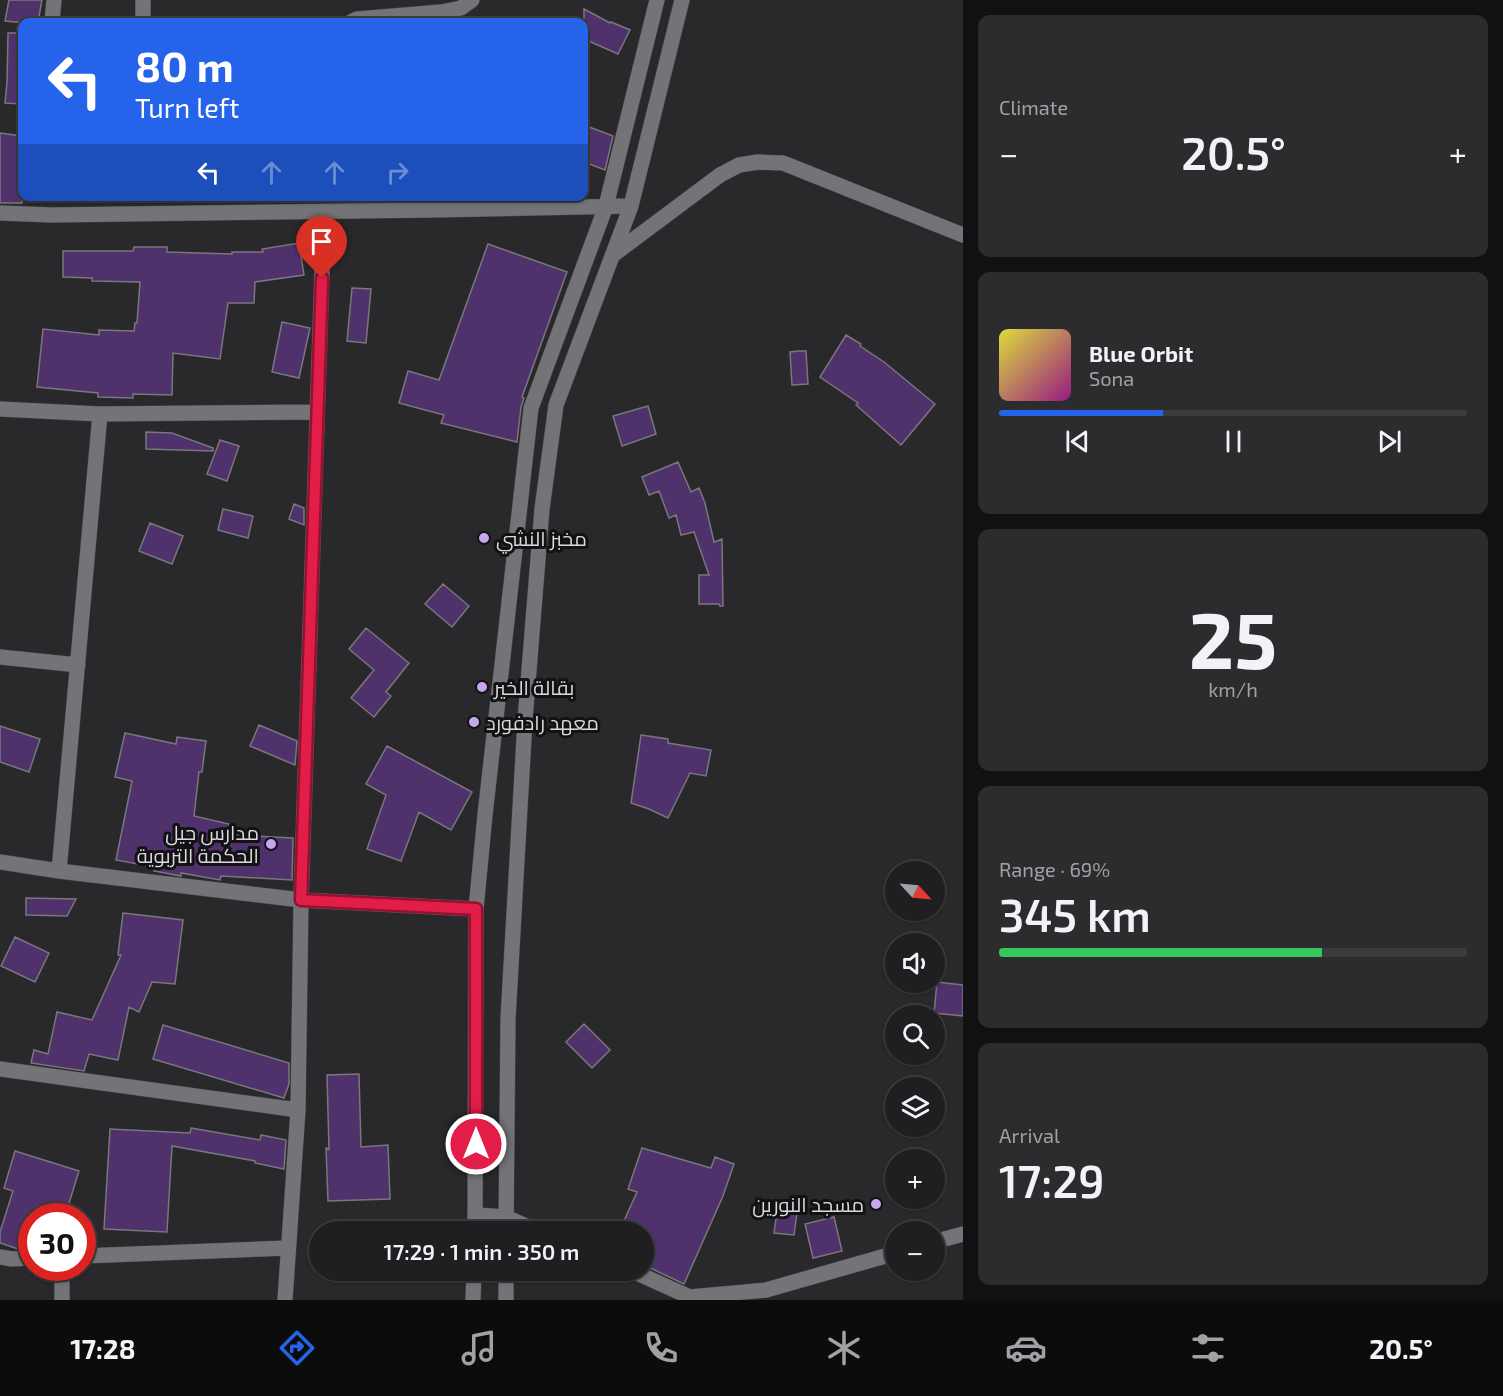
<!DOCTYPE html>
<html lang="en">
<head>
<meta charset="utf-8">
<style>
  body { margin:0; font-family:"Exo 2",Cairo,sans-serif; background:#2c2b2d; color:#f1f3f6; height:100vh; display:flex; flex-direction:column; font-size:22px; white-space:nowrap }
  * { box-sizing:border-box; margin:0 }
  p { font-size:20px; color:#a1a2a5 }
  .icon { flex:none; width:33px; height:33px; fill:none; stroke:currentColor; stroke-width:2; stroke-linecap:round; stroke-linejoin:round }
  .map { position:relative; flex:1; overflow:hidden }
  .side { display:flex; flex-direction:column; gap:15px; padding:15px; background:#111012; width:540px }
  .side>* { flex:none }
  .top-card { position:absolute; left:18px; top:18px; width:570px; height:183px; border-radius:12px; box-shadow:0 2px 4px #0004,0 0 0 2px #3c3c3e; background:#2563eb; color:#fff; overflow:hidden }
  .needle { width:39px; rotate:116deg }
  .buttons { position:absolute; left:885px; top:861px; display:grid; gap:12px }
  .buttons a { display:grid; place-items:center; width:60px; height:60px; border-radius:50%; background:#1f1e20; box-shadow:0 2px 4px #0004,0 0 0 2px #3c3c3e; font-size:30px }
  .speed { position:absolute; left:18px; top:1203px; display:flex; gap:12px; font-size:30px; font-weight:700; text-align:center }
  .speed>* { display:grid; place-content:center; width:78px; height:78px; border-radius:50%; background:#1f1e20; box-shadow:0 2px 4px #0004,0 0 0 2px #3c3c3e; line-height:1 }
  .speed .limit { border:9px solid #d22; background:#fff; color:#111 }
  .pin { position:absolute; display:grid; place-items:center; width:51px; height:51px; color:#fff; margin:-62px -26px; border-radius:50% 50% 50% 0; rotate:-45deg; box-shadow:0 0 6px #0007 }
  .pin .icon { rotate:45deg }
  .me { position:absolute; width:66px; margin:-33px; rotate:0deg; stroke-linejoin:round; filter:drop-shadow(0 0 4px #0008) }
  .turn { display:flex; align-items:center; gap:21px; height:126px; padding:0 18px; font-size:27px }
  .turn .icon { width:78px; height:78px; stroke-width:2.5 }
  .turn b { display:block; font-size:42px; line-height:51px }
  .lanes { display:flex; align-items:center; height:57px; padding:0 18px; background:#0003; justify-content:center; gap:30px; direction:ltr }
  .lanes .off { opacity:.35 }
  .big { font-size:45px; font-weight:600; line-height:1.1 }
  .side .card { flex:1; display:flex; flex-direction:column; justify-content:center; gap:9px; min-width:0; padding:0 21px; border-radius:12px; background:#2c2b2d }
  .side .dial { align-items:center; gap:0 }
  .dial b { font-size:78px; line-height:1 }
  .song { display:flex; align-items:center; gap:18px }
  .cover { width:72px; height:72px; border-radius:9px; background:linear-gradient(135deg,hsl(60 70% 55%),hsl(310 70% 35%)) }
  .played { height:6px; border-radius:3px; background:linear-gradient(90deg,#2563eb 35%,#3c3c3e 35%) }
  .keys { display:flex; justify-content:space-around; direction:ltr }
  .heat { display:flex; justify-content:space-between; align-items:center; font-size:33px; direction:ltr }
  .charge { height:9px; border-radius:4px; background:linear-gradient(90deg,#34c759 69%,#3c3c3e 0) }
  .trip { position:absolute; left:309px; top:1221px; width:345px; height:60px; border-radius:30px; background:#1f1e20; box-shadow:0 2px 4px #0004,0 0 0 2px #3c3c3e; font-weight:600; line-height:60px; text-align:center }
  .tab-bar { display:flex; height:96px; justify-content:space-around; align-items:center; background:#0c0c0d; color:#a1a2a5 }
  .tab-bar .icon { width:42px; height:42px }
  .tab-bar .on { color:#2563eb }
  .tab-bar b { font-size:27px; color:#f1f3f6 }
  main { display:flex; flex:1; min-height:0 }
  .map>svg:first-child { display:block }
  .building { fill:#4f326c; stroke:#79777b; stroke-width:1.5 }
  .lines { fill:none; stroke-linecap:round; stroke-linejoin:round }
  .minor-casing { stroke:#464548; stroke-width:16 }
  .minor { stroke:#747377; stroke-width:15 }
  .route-casing { stroke:#92132f; stroke-width:15 }
  .route { stroke:#e11d48; stroke-width:10 }
  .poi-dot { fill:#c7a6ef; stroke:#121113; stroke-width:2 }
  .labels { text-anchor:middle; dominant-baseline:central; stroke-width:6; stroke-linejoin:round; paint-order:stroke }
  .poi-label { font-size:20px; fill:#dad9db; stroke:#121113; text-anchor:start }
</style>
</head>
<body>
<main>
<div class="map">
<svg width="963" height="1300" viewBox="0 0 963 1300">
  <rect width="100%" height="100%" fill="#29282b"/>
  <path class="building" d="M9 0H42L38 22H15L5 21Z
    M584 9 610 23 611 22 630 30 618 54 584 39Z
    M8 33H22V104L5 103 7 82Z
    M584 125 613 136 605 170 584 162Z
    M0 133 22 136V203H0Z
    M299 243 304 275 255 282 254 303H228L220 359 173 353 172 395 133 394V398L98 397V393L37 387 43 329 99 335V330L134 331 135 323H137L140 282 92 281V278L63 277V251H133L134 247H167V252L232 254V252H263L262 249Z
    M488 244 567 272 522 397 524 398 521 407 517 442 441 423 444 415 399 403 408 371 439 380Z
    M352 288 371 289 366 343 347 341Z
    M282 322 310 328 299 378 272 372Z
    M846 335 861 344 860 346 884 362 935 404 901 445 856 405 858 403 820 377Z
    M799 351H806L808 384 792 385 790 352Z
    M648 406 656 434 622 446 613 416Z
    M146 432 172 433 213 448V451L146 449Z
    M220 440 239 446 227 481 207 474Z
    M678 462 691 492 699 488 705 503 714 542 722 539 723 606H720L719 604H699V575H709L694 532 681 535 676 515 669 518 659 491 649 495 642 477Z
    M294 504 304 508V525L289 519Z
    M223 509 253 516 248 538 218 530Z
    M150 523 183 536 172 564 139 551Z
    M443 584 469 606 452 627 425 604Z
    M366 628 409 663 386 692 391 696 374 717 351 698 374 670 349 649Z
    M259 725 297 741 295 765 250 746Z
    M0 726 40 739 29 772 0 762Z
    M125 733 176 744 177 737 206 741 202 772H199L194 816 233 825 231 835 293 838 292 880 221 876 220 880 181 873V876L154 871V867L116 860 132 781 115 777Z
    M641 735 668 739V743L711 750 706 776 690 773 668 818 649 809 631 803Z
    M387 746 472 792 451 830 419 812 401 861 367 849 386 795 366 784Z
    M26 898 76 899 67 916 26 915Z
    M123 913 183 920 175 984 152 982 139 1012 129 1007 118 1060 89 1054 84 1071 31 1063 34 1050 48 1054 57 1012 92 1020 121 955H118Z
    M15 937 49 953 35 982 1 966Z
    M937 982 963 985V1016L934 1013Z
    M584 1024 610 1050 592 1068 566 1042Z
    M163 1025 289 1063V1084L284 1098 153 1059Z
    M359 1074 361 1147 388 1145 390 1199 328 1201 326 1148 329 1149 327 1075Z
    M191 1128 260 1140 261 1135 286 1140 284 1169 255 1163V1161L172 1146 167 1232 104 1229 110 1129 190 1133Z
    M642 1148 711 1168 715 1157 734 1164 723 1196 684 1284 644 1265V1232H619L637 1192 628 1189Z
    M15 1151 79 1171 65 1216H32V1248L18 1249 0 1243V1232L13 1191 4 1188Z
    M777 1211 797 1213 794 1235 774 1233Z
    M834 1217 842 1251 813 1258 805 1224Z"/>
  <g class="lines">
    <defs>
      <path id="minor" d="M52 22 54 0
        M143 22V0
        M351 22 357 19 441 12 461 8 472 0
        M324 212 301 900 476 909
        M0 213 52 215 432 210 631 206
        M613 255 720 175 739 165 758 162 783 163 963 235
        M0 409 100 414
        M0 657 78 665
        M0 862 59 871
        M0 1069 298 1110 301 900 59 871 100 414 317 412
        M476 1215 506 1217 540 1232
        M475 1232 476 909 485 815 531 408 606 206 657 0
        M506 1232 508 1019 525 720 542 509 556 405 631 206 682 0
        M934 1242 963 1234
        M82 1256 288 1248
        M0 1257 12 1259 32 1258
        M630 1270 690 1297 766 1290 896 1253
        M62 1300V1268
        M285 1300 298 1110
        M473 1300 474 1270
        M506 1300V1270"/>
    </defs>
    <use href="#minor" class="minor-casing"/>
    <use href="#minor" class="minor"/>
  </g>
  <g class="lines">
    <defs>
      <path id="route" d="M322 278 301 900 476 909V1144"/>
    </defs>
    <use href="#route" class="route-casing"/>
    <use href="#route" class="route"/>
  </g>
  <g class="poi-dot">
    <circle cx="484" cy="538" r="6"/>
    <circle cx="482" cy="687" r="6"/>
    <circle cx="474" cy="722" r="6"/>
    <circle cx="271" cy="844" r="6"/>
    <circle cx="876" cy="1204" r="6"/>
  </g>
  <g class="labels">
    <g class="poi-label">
      <text x="496" y="538">مخبز النشي</text>
      <text x="494" y="687">بقالة الخير</text>
      <text x="486" y="722">معهد رادفورد</text>
      <text x="259" y="832" text-anchor="end">مدارس جيل<tspan x="259" dy="23">الحكمة التربوية</tspan></text>
      <text x="864" y="1204" text-anchor="end">مسجد النورين</text>
    </g>
  </g>
</svg>
<div class="buttons">
<a><svg class="needle" viewBox="-14 -14 28 28"><path d="M0-13l5 13h-10z" fill="#e53935"/><path d="M0 13l5-13h-10z" fill="#a1a2a5"/></svg></a>
<a><svg class="icon" aria-label="sound" viewBox="0 0 24 24"><path d="M4 9h4l5-4v14l-5-4H4zM17 9q2 3 0 6"/></svg></a>
<a><svg class="icon" aria-label="search" viewBox="0 0 24 24"><circle cx="10" cy="10" r="6"/><path d="M15 15l6 6"/></svg></a>
<a><svg class="icon" aria-label="layers" viewBox="0 0 24 24"><path d="M12 4l9 5-9 5-9-5zM3 14l9 5 9-5"/></svg></a>
<a>+</a>
<a>−</a>
</div>
<div class="speed"><div class="limit">30</div></div>
<div class="pin" style="left:322px;top:278px;background:#d93025"><svg class="icon" aria-label="arrive" viewBox="0 0 24 24"><path d="M6 21V4h12l-3 4 3 4H6"/></svg></div>
<svg class="me" style="left:476px;top:1144px" viewBox="-20 -20 40 40"><circle r="17" fill="#e11d48" stroke="#fff" stroke-width="3"/><path d="M0-11L8 9 0 5-8 9z" fill="#fff"/></svg>
<div class="trip">17:29 · 1 min · 350 m</div>
<div class="top-card">
<div class="turn"><svg class="icon" aria-label="left" viewBox="0 0 24 24"><path d="M17 20v-9H6M10 6l-5 5 5 5"/></svg><div><b>80 m</b>Turn left</div></div>
<div class="lanes"><svg class="icon" aria-label="left" viewBox="0 0 24 24"><path d="M17 20v-9H6M10 6l-5 5 5 5"/></svg><svg class="icon off" aria-label="ahead" viewBox="0 0 24 24"><path d="M12 20V5M6 11l6-6 6 6"/></svg><svg class="icon off" aria-label="ahead" viewBox="0 0 24 24"><path d="M12 20V5M6 11l6-6 6 6"/></svg><svg class="icon off" aria-label="right" viewBox="0 0 24 24"><path d="M7 20v-9h11M14 6l5 5-5 5"/></svg></div>
</div>
</div>
<section class="side">
<div class="card"><p>Climate</p>
<div class="heat"><a>−</a><b class="big">20.5°</b><a>+</a></div>
</div>
<div class="card">
<div class="song"><i class="cover"></i><div><b>Blue Orbit</b><p>Sona</p></div></div>
<div class="played"></div>
<div class="keys"><svg class="icon" aria-label="previous" viewBox="0 0 24 24"><path d="M18 5L8 12l10 7zM5 5v14"/></svg><svg class="icon" aria-label="pause" viewBox="0 0 24 24"><path d="M8 5v14M16 5v14"/></svg><svg class="icon" aria-label="next" viewBox="0 0 24 24"><path d="M6 5l10 7-10 7zM19 5v14"/></svg></div>
</div>
<div class="card dial"><b>25</b><p>km/h</p></div>
<div class="card"><p>Range · 69%</p><b class="big">345 km</b><div class="charge"></div></div>
<div class="card"><p>Arrival</p><b class="big">17:29</b></div>
</section>
</main>
<nav class="tab-bar">
<b>17:28</b>
<svg class="icon on" aria-label="directions" viewBox="0 0 24 24"><path d="M12 3l9 9-9 9-9-9zM9 14v-3h6M13 9l2 2-2 2"/></svg>
<svg class="icon" aria-label="music" viewBox="0 0 24 24"><path d="M9 18V5l10-2v13"/><circle cx="6" cy="18" r="3"/><circle cx="16" cy="16" r="3"/></svg>
<svg class="icon" aria-label="phone" viewBox="0 0 24 24"><path d="M5 4h4l2 5-3 2q2 4 5 5l2-3 5 2v4C11 20 4 13 5 4z"/></svg>
<svg class="icon" aria-label="climate" viewBox="0 0 24 24"><path d="M12 3v18M4 7l16 10M4 17L20 7"/></svg>
<svg class="icon" aria-label="car" viewBox="0 0 24 24"><path d="M5 17H2v-5l4-1 3-4h7l3 4 3 1v5h-3M9 17h6M6 11h13"/><circle cx="7" cy="17" r="2"/><circle cx="17" cy="17" r="2"/></svg>
<svg class="icon" aria-label="filters" viewBox="0 0 24 24"><path d="M4 7h16M4 17h16"/><circle cx="9" cy="7" r="2"/><circle cx="15" cy="17" r="2"/></svg>
<b>20.5°</b>
</nav>
</body>
</html>
